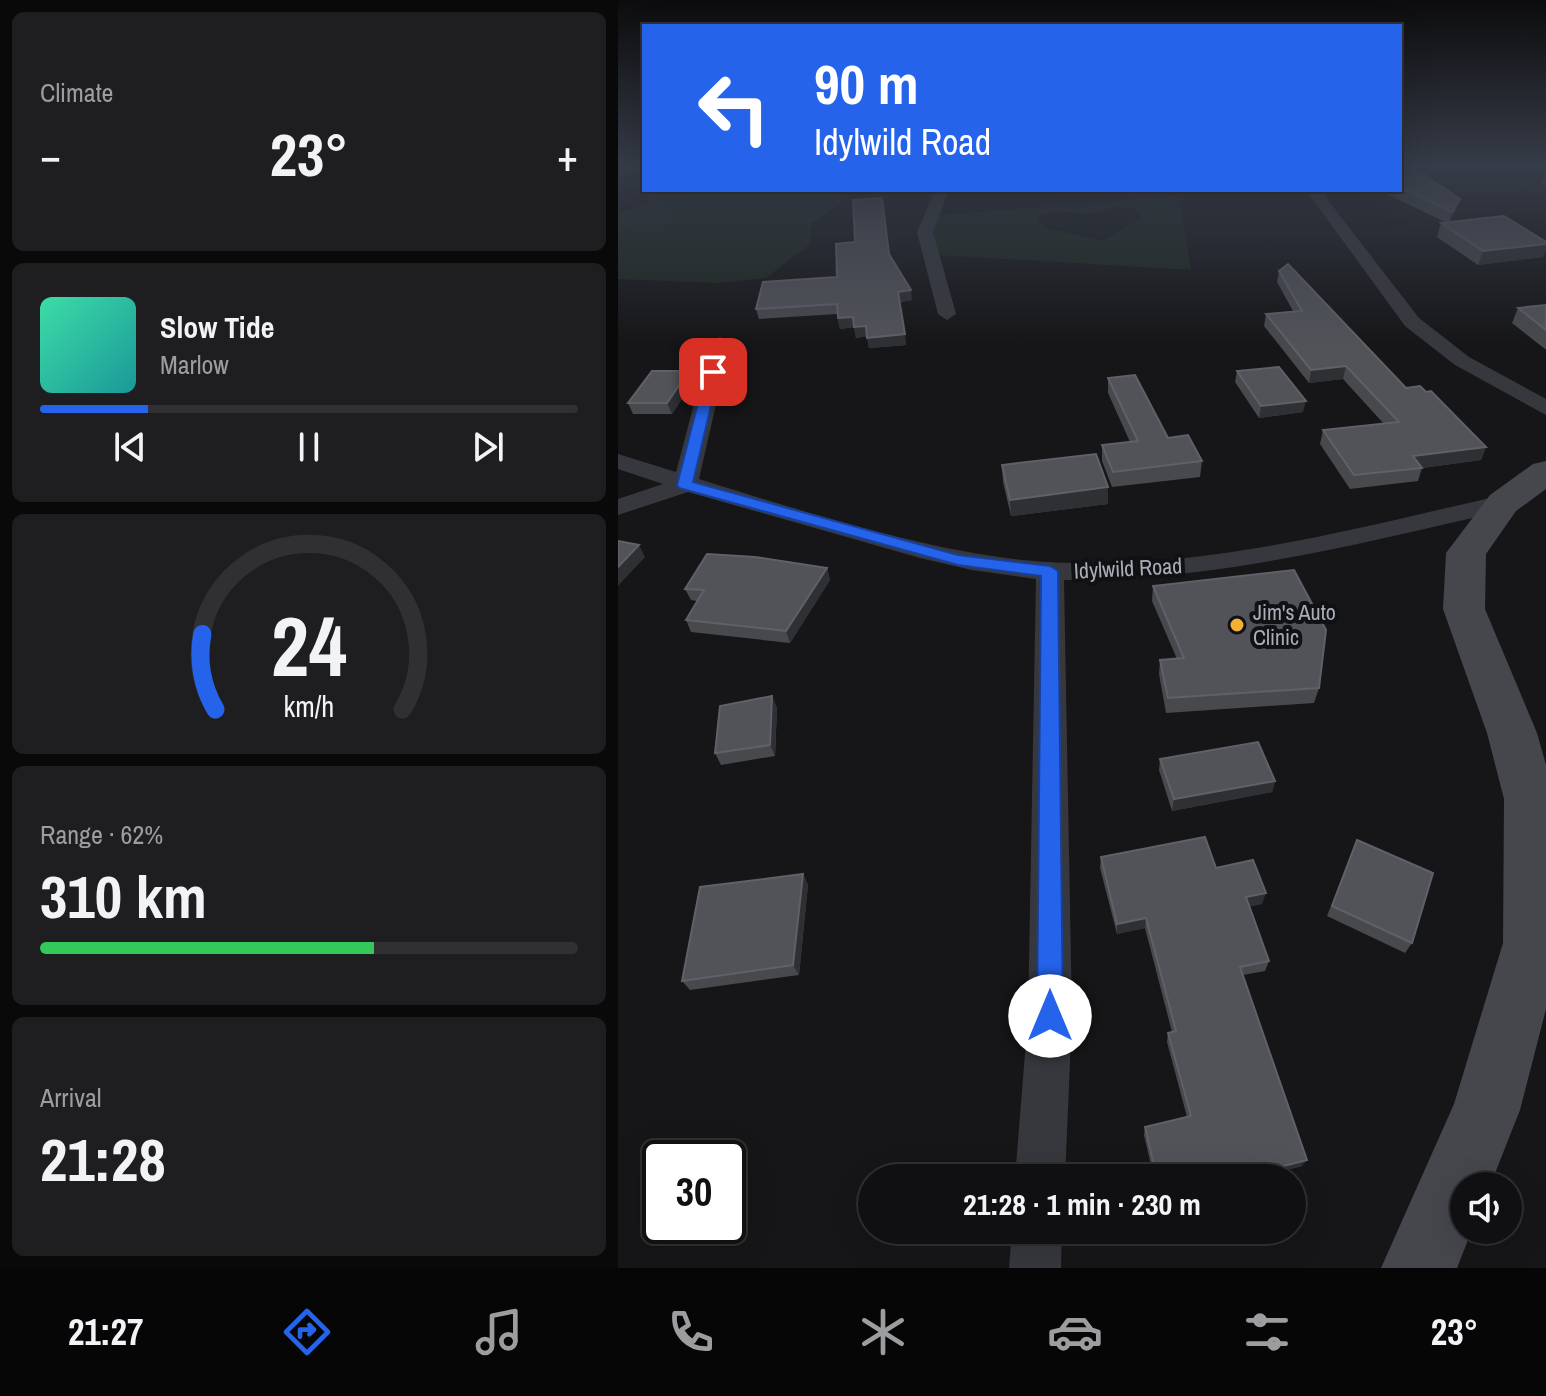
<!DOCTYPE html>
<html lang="en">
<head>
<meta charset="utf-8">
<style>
  body { margin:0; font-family:"Archivo Narrow",sans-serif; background:#1e1e20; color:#f1f3f6; height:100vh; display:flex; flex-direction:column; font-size:30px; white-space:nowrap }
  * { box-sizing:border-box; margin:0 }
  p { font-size:26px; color:#9c9d9f }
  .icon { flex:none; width:44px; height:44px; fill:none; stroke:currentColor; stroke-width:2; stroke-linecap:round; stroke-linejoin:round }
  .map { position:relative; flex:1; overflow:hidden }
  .panel { display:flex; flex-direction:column; gap:12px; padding:12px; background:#09090a; width:618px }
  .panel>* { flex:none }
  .top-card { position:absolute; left:24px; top:24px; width:760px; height:168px; border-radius:0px; box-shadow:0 8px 32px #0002,0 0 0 2px #303032; background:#2563eb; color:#fff; overflow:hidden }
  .tools { position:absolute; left:832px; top:1172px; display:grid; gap:16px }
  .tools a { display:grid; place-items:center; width:72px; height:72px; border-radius:50%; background:#101012; box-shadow:0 8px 32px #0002,0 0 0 2px #303032; font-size:40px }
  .speed { position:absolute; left:24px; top:1140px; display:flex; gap:16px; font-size:40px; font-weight:700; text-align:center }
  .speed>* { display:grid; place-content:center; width:104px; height:104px; border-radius:50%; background:#101012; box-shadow:0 8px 32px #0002,0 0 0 2px #303032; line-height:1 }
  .speed .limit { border:4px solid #111; border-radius:12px; background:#fff; color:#111 }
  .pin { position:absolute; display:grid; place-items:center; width:68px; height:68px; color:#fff; margin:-34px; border-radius:16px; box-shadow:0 4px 12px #0006 }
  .me { position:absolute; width:88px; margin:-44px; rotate:0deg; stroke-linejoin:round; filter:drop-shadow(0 0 6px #0008) }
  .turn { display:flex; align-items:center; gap:28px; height:168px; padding:0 40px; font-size:36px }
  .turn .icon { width:104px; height:104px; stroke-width:2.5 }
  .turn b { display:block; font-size:56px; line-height:68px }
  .big { font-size:60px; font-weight:700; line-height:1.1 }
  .panel .card { flex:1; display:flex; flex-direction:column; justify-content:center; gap:12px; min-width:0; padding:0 28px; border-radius:12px; background:#1e1e20 }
  .panel .dial { align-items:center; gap:0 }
  .dial svg { height:208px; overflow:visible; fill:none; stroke:#303032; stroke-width:7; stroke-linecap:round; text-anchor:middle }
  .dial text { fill:#f1f3f6; stroke:none }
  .song { display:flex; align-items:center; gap:24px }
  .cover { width:96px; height:96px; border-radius:12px; background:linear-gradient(135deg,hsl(160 70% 55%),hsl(180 70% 35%)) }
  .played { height:8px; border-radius:4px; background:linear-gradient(90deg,#2563eb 20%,#303032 20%) }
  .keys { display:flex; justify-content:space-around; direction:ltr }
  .heat { display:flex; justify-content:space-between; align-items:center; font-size:44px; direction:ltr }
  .charge { height:12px; border-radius:6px; background:linear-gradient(90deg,#34c759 62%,#303032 0) }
  .trip { position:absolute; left:240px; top:1164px; width:448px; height:80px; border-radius:40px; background:#101012; box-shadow:0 8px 32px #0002,0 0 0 2px #303032; font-weight:700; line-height:80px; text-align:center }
  .tabs { display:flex; height:128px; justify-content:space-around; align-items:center; background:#060607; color:#9c9d9f }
  .tabs .icon { width:56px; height:56px }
  .tabs .current { color:#2563eb }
  .tabs b { font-size:36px; color:#f1f3f6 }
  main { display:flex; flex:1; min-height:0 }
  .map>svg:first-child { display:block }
  .green { fill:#1e261f; fill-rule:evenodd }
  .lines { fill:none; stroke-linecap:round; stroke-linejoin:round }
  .street { fill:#37383d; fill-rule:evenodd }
  .secondary { fill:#45474d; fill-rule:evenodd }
  .wall { fill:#47494d }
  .shaded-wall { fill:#2f3033 }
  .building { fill:#525359; stroke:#5f6168; stroke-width:2 }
  .route { fill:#2563eb; stroke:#184099; stroke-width:2 }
  .poi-dot { fill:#f2b134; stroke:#111113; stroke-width:3 }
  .labels { text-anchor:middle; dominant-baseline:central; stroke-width:8; stroke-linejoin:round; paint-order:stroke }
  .street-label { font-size:22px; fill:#a8adb8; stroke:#111113 }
  .poi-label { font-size:22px; fill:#a8adb8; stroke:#111113; text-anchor:start }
</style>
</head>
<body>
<main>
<section class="panel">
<div class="card"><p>Climate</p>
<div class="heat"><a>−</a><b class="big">23°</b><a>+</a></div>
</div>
<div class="card">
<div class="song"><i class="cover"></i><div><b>Slow Tide</b><p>Marlow</p></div></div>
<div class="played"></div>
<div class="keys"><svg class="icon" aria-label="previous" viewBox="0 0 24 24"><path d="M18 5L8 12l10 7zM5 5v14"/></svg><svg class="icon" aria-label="pause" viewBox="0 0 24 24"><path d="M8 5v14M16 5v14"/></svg><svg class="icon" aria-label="next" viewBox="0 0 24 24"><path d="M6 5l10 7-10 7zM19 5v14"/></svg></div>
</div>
<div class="card dial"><svg viewBox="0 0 100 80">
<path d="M14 69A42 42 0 1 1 86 69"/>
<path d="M14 69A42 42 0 0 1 9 40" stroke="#2563eb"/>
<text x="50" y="56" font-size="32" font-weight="700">24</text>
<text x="50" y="72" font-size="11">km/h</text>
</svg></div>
<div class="card"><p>Range · 62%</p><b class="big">310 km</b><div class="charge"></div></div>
<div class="card"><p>Arrival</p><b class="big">21:28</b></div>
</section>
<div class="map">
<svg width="928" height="1268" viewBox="0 0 928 1268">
  <rect width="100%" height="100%" fill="#161618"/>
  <path class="green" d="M26 183V190H241L194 223 191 245 148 278 99 283 0 279V212L15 210 30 203 31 197 7 184Z
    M561 196 573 270 320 255 315 229 322 215ZM505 207 517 209 524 218 484 241 429 228 420 222V217C437 205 454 216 472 213 484 212 493 207 505 207Z"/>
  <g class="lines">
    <path class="street" d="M317 190H331L315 232 338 314 329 320 320 314 299 232Z
      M688 190H702L801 318 851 357 928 399V415L837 365 787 326Z
      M102 337 112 343 81 479C181 510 301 549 405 560 566 576 730 530 885 495L894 498 898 503 894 508 885 511C740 544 596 581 446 580L454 1016 447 1178H397L410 1016 418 579 354 570 302 558 70 492 0 515V499L45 484 0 469V454L58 472 92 343Z
      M394 1230H444L443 1268H391Z"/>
    <path class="secondary" d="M928 461V489L898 511 868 554 867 609 919 733 928 765V1009L902 1110 872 1186H846V1230H854L839 1268H763L836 1104 885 943 886 799 869 733 825 609 828 553 872 495 915 464Z"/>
  </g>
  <path class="wall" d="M782 167 842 199 838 210 831 222 928 242V250L925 257 860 265 819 237 823 223 827 222 761 190H782Z
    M927 175H928V186L924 183Z
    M271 255 294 300 282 302 288 345 251 348 249 336 238 338 236 327 222 329 219 314 141 319 138 309Z
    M661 271 788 388 868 447 863 460 804 468 800 481 732 489 702 444 705 430 766 424 725 379 691 383 646 326 648 314 675 311 659 282Z
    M928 305V349H927L894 323 900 308Z
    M619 371 685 412 641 418 617 382Z
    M490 378 550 438 584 461 582 477 494 487 484 461V445L512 442 490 393Z
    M75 382 54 414H15L10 403Z
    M384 465 490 504 393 516 385 482Z
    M209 568 212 580 172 643 73 632 68 620 79 601 73 600 67 589Z
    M535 586 701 688 696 703 548 713 541 674 542 660 559 659 534 601Z
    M154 696 159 708 157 756 103 765 97 753Z
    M542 759 657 781 654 792 554 811 541 770Z
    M739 840 794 943 787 953 709 916Z
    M483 857 598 868 644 904 632 906 651 961 647 971 625 975 684 1166 638 1178H536L526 1135 527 1127 569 1117 549 1042 550 1033 554 1032 527 928 499 934 482 868Z
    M185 874 190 885 181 975 72 990 64 981Z"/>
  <path class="shaded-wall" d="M842 199 838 210 830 224 834 212Z
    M928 244V250L925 257 860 265 865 251Z
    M293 290 294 300 282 302 280 292Z
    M235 317 248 326 250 336 238 338 236 327 222 329 220 318Z
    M287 334 288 345 251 348 249 338Z
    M728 366 725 379 691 383 693 370Z
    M71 371 75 382 54 414 49 403Z
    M688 401 685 412 641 418 643 406Z
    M868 447 863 460 804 468 795 456Z
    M490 487V504L393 516 392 500Z
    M21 545 27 557 0 586V567Z
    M209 568 212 580 172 643 168 631Z
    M154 696 159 708 157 756 152 745Z
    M657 781 654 792 554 811 556 799Z
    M185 874 190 885 181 975 175 965Z
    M648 893 644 904 625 908 628 897Z
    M528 918 527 928 499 934V924Z
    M689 1160 684 1166 638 1178H618Z"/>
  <path class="building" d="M782 167H795L842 199 834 212 782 188Z
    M264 198 271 254 293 290 280 292 287 334 249 338 248 326 236 327 235 317 220 318 219 304 138 309 145 282 219 277 218 244 237 242 235 200Z
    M886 216 928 242V244L865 251 823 223Z
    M670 264 788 388 802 386 808 392 813 391 868 447 795 456 804 468 736 475 705 430 781 422 728 366 693 370 648 314 684 311 661 271Z
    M928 305V330L900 308Z
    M661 367 688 401 643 406 619 371Z
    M34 371H71L49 403H10Z
    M517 375 550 438 570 435 584 461 495 472 484 445 520 441 490 378Z
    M478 454 490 487 392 500 384 465Z
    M0 541 21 545 0 567Z
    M89 554 137 557 209 568 168 631 68 620 86 590 67 589Z
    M676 570 708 630 701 688 550 698 542 660 566 658 535 586Z
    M154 696 152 745 97 753 102 706Z
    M640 742 657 781 556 799 542 759Z
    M587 837 598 868 635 860 648 893 628 897 651 961 622 967 689 1160 618 1178H539L527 1127 573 1116 550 1033 558 1031 528 918 499 924 483 857Z
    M739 840 815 873 794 943 714 906Z
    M185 874 175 965 64 981 82 887Z"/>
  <linearGradient id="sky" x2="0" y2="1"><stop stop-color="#0c0c0d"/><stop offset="0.48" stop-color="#363c48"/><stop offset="1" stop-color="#363c48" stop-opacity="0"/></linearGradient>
  <rect width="928" height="345" fill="url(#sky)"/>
  <path class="route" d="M95 368 101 372 75 482 340 555 432 566 440 571 445 1016 441 1026 432 1029 422 1026 419 1016 423 576 340 565 61 488 59 485 88 372Z"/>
  <circle class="poi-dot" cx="619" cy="625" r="8"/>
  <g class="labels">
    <g class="street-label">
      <text transform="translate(510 568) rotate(-3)">Idylwild Road</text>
    </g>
    <g class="poi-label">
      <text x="635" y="612">Jim's Auto<tspan x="635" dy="25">Clinic</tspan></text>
    </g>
  </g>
</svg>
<div class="tools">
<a><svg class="icon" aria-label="sound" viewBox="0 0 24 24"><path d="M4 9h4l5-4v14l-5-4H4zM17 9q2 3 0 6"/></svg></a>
</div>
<div class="speed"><div class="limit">30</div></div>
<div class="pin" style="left:95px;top:372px;background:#d93025"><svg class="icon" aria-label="arrive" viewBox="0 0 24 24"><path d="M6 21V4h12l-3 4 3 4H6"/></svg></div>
<svg class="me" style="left:432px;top:1016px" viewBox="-20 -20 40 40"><circle r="19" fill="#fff"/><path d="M0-13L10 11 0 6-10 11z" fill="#2563eb"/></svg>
<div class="trip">21:28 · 1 min · 230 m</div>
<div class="top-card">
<div class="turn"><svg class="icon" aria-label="left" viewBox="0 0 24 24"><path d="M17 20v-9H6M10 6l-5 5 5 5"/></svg><div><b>90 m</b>Idylwild Road</div></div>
</div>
</div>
</main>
<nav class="tabs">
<b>21:27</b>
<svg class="icon current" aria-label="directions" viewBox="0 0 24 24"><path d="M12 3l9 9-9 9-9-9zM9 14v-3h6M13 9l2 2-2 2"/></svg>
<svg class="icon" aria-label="music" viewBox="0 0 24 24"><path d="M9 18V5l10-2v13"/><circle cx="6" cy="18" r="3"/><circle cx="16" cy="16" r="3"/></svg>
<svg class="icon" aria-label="phone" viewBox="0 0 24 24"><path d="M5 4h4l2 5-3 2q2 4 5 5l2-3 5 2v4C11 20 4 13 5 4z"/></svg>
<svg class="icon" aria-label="climate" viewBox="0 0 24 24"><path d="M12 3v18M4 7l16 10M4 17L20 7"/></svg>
<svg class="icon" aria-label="car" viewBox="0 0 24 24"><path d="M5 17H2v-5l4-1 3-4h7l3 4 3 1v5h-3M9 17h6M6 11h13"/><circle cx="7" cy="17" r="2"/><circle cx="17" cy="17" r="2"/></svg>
<svg class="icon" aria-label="filters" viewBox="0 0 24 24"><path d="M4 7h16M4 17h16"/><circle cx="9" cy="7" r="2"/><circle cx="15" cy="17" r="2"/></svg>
<b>23°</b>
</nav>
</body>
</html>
